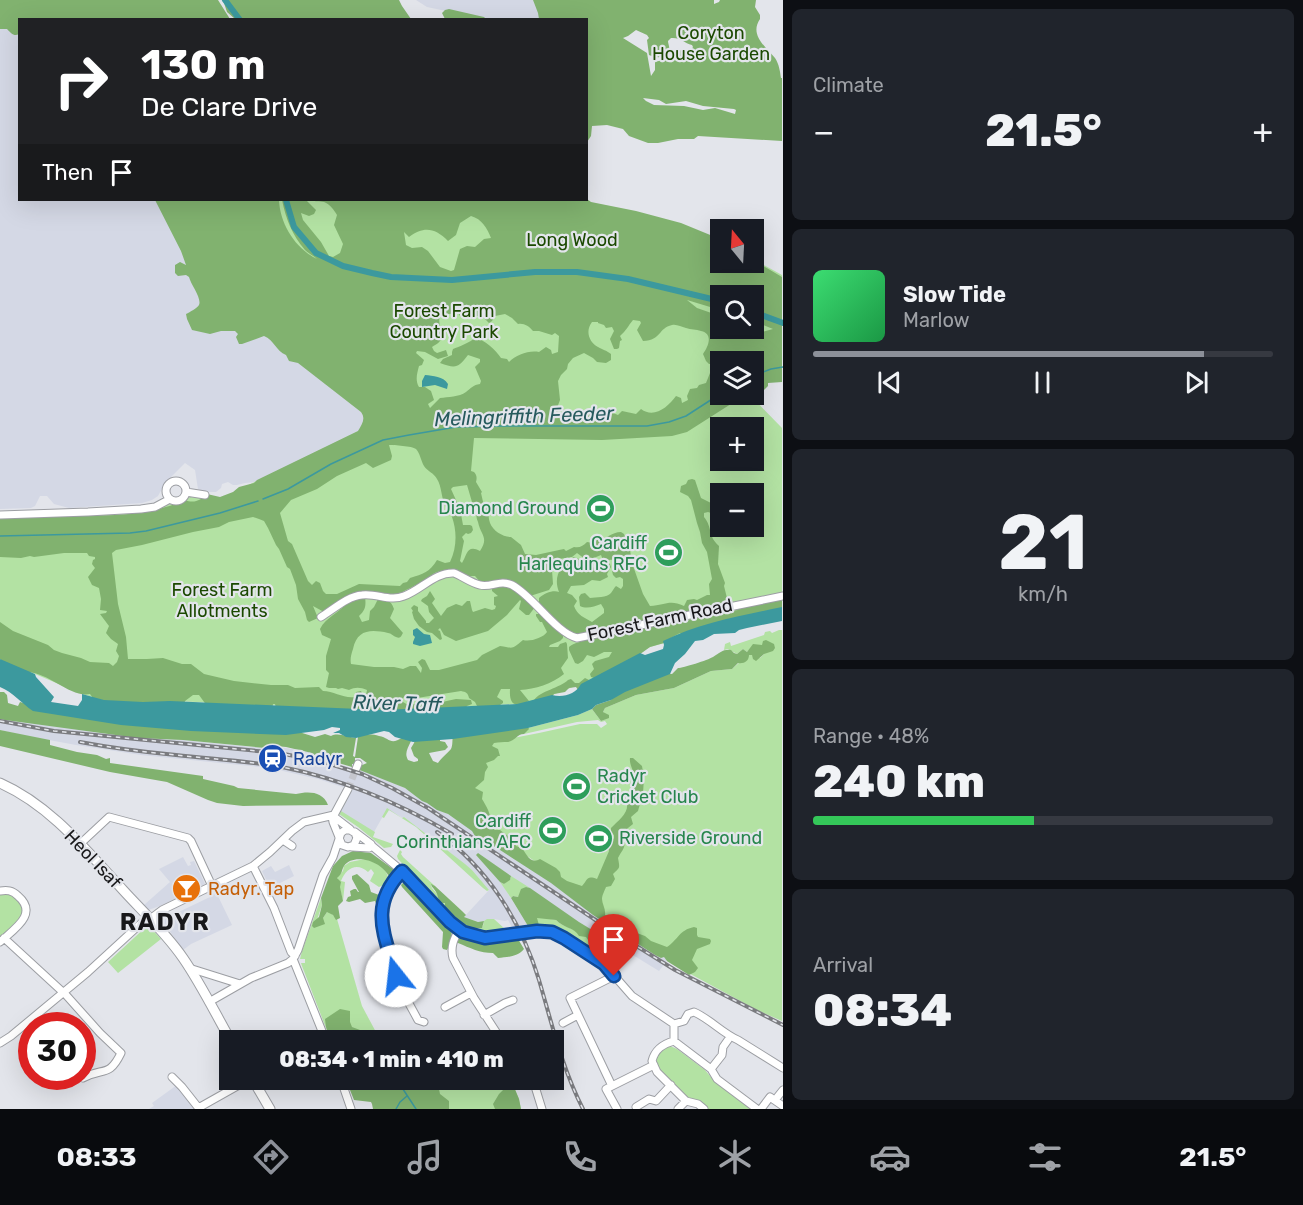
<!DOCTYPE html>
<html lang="en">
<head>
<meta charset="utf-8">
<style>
  body { margin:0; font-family:Rubik,sans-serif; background:#20242c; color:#f1f3f6; height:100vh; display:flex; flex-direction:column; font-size:22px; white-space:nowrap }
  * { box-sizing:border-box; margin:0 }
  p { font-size:20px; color:#9ea1a6 }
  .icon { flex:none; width:33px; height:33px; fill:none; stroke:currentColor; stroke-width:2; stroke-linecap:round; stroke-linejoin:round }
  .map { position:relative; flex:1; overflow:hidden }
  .drawer { display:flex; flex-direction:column; gap:9px; padding:9px; background:#0d0f14; width:520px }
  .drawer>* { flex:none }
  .banner { position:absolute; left:18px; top:18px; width:570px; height:183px; border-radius:0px; box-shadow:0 6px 24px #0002; background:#202124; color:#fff; overflow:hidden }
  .needle { width:39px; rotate:342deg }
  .fabs { position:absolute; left:710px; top:219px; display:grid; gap:12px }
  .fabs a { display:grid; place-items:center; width:54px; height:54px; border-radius:0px; background:#171b24; box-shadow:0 6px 24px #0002; font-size:30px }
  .speed { position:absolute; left:18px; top:1012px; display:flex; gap:12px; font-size:30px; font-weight:700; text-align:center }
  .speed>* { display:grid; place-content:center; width:78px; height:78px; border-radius:50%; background:#171b24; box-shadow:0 6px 24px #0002; line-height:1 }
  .speed .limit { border:9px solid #d22; background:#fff; color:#111 }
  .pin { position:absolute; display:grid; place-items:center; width:51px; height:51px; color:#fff; margin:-62px -26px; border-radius:50% 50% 50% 0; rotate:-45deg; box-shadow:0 0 6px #0007 }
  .pin .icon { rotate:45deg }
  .me { position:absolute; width:66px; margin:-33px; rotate:344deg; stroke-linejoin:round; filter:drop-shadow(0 0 4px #0008) }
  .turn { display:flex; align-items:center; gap:21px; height:126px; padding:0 24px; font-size:27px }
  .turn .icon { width:78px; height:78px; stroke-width:2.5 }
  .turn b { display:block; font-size:42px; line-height:51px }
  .then { display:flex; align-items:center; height:57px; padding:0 24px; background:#0003; gap:12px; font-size:22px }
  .big { font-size:45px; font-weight:800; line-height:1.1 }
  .drawer .widget { flex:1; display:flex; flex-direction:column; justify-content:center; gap:9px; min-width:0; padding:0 21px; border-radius:9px; background:#20242c }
  .drawer .dial { align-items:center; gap:0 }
  .dial b { font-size:78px; line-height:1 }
  .song { display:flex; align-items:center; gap:18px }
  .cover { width:72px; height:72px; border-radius:9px; background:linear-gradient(135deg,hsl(140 70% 55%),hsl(140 70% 35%)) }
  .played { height:6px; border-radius:3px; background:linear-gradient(90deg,#8c9099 85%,#363941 85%) }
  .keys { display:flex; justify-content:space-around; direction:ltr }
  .heat { display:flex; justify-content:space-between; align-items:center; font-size:33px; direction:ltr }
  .charge { height:9px; border-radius:4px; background:linear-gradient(90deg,#34c759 48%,#363941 0) }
  .trip { position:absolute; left:219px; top:1030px; width:345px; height:60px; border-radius:0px; background:#171b24; box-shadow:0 6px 24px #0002; font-weight:800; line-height:60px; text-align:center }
  .dock { display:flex; height:96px; justify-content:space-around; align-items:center; background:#090b0e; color:#9ea1a6 }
  .dock .icon { width:42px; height:42px }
  .dock .current { color:#8c9099 }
  .dock b { font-size:27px; color:#f1f3f6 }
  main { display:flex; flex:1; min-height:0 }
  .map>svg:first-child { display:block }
  .built { fill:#d4d8e5 }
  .green { fill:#b3e2a3; fill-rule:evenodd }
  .forest { fill:#81b26f; fill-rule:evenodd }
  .water { fill:#3c999e }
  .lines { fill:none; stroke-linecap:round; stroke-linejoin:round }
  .stream { stroke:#3c999e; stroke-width:1.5 }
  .canal { stroke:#3c999e; stroke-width:6 }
  .street-tunnel { stroke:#c5c6cc; stroke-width:7; stroke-dasharray:7 3.5; stroke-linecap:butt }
  .street-casing { stroke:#9c9ea3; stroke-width:9 }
  .secondary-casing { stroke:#9c9ea3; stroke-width:11 }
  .street { stroke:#fff; stroke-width:7 }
  .secondary { stroke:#fff; stroke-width:9 }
  .rail-casing { stroke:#7a7b7f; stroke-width:4 }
  .rail { stroke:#e3e5eb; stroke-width:1.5; stroke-dasharray:4.5; stroke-linecap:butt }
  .street-bridge-casing { stroke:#9c9ea3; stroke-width:9; stroke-linecap:butt }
  .street-bridge { stroke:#fff; stroke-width:7 }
  .route-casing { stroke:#114b97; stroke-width:15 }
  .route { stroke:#1a73e8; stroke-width:10 }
  .labels { text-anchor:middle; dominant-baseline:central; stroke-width:4.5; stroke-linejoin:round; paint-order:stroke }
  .park-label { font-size:18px; fill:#1b4901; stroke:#e3e5eb }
  .leisure-label { font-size:18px; fill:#27864d; stroke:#e3e5eb; text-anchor:end }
  .street-label { font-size:18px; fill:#18181a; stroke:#e3e5eb }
  .transit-label { font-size:18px; fill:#164399; stroke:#e3e5eb; text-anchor:start }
  .food-label { font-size:18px; fill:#c56008; stroke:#e3e5eb; text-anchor:start }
  .water-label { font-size:20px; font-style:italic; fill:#265a5d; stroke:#e3e5eb }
  .district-label { font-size:24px; font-weight:bold; letter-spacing:1.5px; fill:#18181a; stroke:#e3e5eb }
</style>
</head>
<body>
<main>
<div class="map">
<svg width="783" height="1109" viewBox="0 0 783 1109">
  <rect width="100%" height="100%" fill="#e3e5eb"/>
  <path class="built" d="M416 0H545L547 19H468L446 11 427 7Z
    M75 14 77 19 20 20V200H158L259 328 377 422 256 482 245 483 237 485H233L228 482 222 484 221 488 216 492H204L198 489 195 470 185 463 165 483 158 496 152 500 142 503 69 508 54 504 47 496H40L35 506 31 508 0 509V20Z
    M0 718 183 740 264 748 265 745 286 748 336 757 335 763 379 776 407 789 454 818 668 959 659 971 579 922 478 854 504 887 528 926 513 929 508 920 505 921 494 919 478 922 464 917 489 890 472 870 404 817 403 818 387 809 374 832 340 811 352 790 318 779 270 768 141 755 76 745 22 735 0 730Z
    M183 857 188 866 191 865 190 862 194 861 205 884 160 906 148 910 144 905 170 882 159 869Z
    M289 865 294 876 270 888 262 871 271 866 275 872Z
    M215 890 232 925 191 944 183 950 162 920 210 897 209 893Z
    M177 1085 196 1109H149L154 1106 152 1103Z"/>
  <path class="green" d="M158 200H586L720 262H753V259L782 275V378L753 362H720V394L750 395 782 428V607L664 641V643L650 647 591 680 552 695 532 701 517 704 415 709 374 710 350 708 170 701 104 700 82 694 0 659V517L72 516 142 513 171 504 180 503 190 497 220 499 377 422 259 328 206 305ZM720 296H753V328H720ZM720 428H753V460H720ZM720 494H753V526H720Z
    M779 630H782V1021L757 1010 670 963 667 961V953L598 911 582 894 488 829 471 789 493 742 539 733 580 724H597L601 728 607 724 605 721 601 722 598 720 577 722 524 734 528 728 578 715 592 709 601 721 609 717 603 712 605 708 636 695 674 688 711 671 732 669 749 654 760 658 764 654 762 645 751 648 747 652 743 649 737 654 728 649 724 650 725 644 730 642 731 646 764 635 765 632 770 631 772 633Z
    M350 789 352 790 341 811 375 832 373 837 393 844 391 847 384 848 358 827 339 814Z
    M387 808 402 818 404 817 465 864 472 870 489 890 487 891 483 888 416 827 389 810 384 818 382 817Z
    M400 850 402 852 401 854 403 857 435 886 431 885 432 888 446 905 445 909 398 859 397 856Z
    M365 859C375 862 385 865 388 877H391L386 884 379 887 370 881 374 873 371 869 368 872C357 862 346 868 341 881L345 882 343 901 337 877 343 871 344 866 350 862Z
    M511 876 530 888 526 887 518 897 513 896 511 898 500 882 504 884 511 878Z
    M6 893C11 894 14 896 18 900 32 915 10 929 0 938V894Z
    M321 898 322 905 317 920 323 918 327 912H330L337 919 362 1006 377 1034 372 1037 371 1036 366 1040V1041H331L302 966 301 963H305V959H300L302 951Z
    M540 917 556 920C562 926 567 926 574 930 581 933 586 937 593 941L594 940 608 949 609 954 607 958 595 949H589L558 929 539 925 536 918Z
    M487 919H494L505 929H509C489 933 478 934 460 923L469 926 475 929H479L483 926 484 921Z
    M148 925 161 939 118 973 108 962Z
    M670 1046 677 1049 705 1070 715 1082 751 1109H707L686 1097 659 1070C654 1059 657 1049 670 1046Z
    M416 1080H447L449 1082 451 1080H511L519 1099 521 1109H449Z"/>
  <path class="forest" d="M0 0H218L230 19 68 20 64 18 57 20H20L19 34C14 37 11 33 7 29H0Z
    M223 0H399L402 6 411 19H235L227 12Z
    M533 0H714V4L719 2 720 0H756L755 7 760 15V19C749 35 766 47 775 58 779 64 780 71 781 78H782V141L698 136 694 139H678L658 143H648L629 136 623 129 607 125 592 126 591 136 587 142 586 20 539 19 538 13ZM636 30 647 35 649 38 647 40 649 55C655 58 667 59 669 50 670 47 668 44 668 41L671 38C680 37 684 43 692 45L693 47 690 52C675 47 677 54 666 59 662 60 659 61 655 62V70L651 76 647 53 623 38 628 36ZM643 98 659 100 666 104 686 101 703 106 734 109 736 110 735 114 715 108 703 110 684 106 654 105 646 101Z
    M449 9 484 17 486 19H445L442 13 445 10Z
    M587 199 591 202 636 211 681 223 720 239V262H753V260L782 277V382L768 383V386L764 390 757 392 751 397H750L749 395 753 394V362C740 361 731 360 718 357V362L715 364H709L706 361 703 354C708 347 714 334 701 331 696 329 691 330 686 328 681 327 677 324 672 325 658 328 662 340 643 341L637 330 641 323 640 321 633 320C628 326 626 331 620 336L622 340 620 341 619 348 617 349H614L610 339 614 331 612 327 606 328 604 325 598 323V322H592C585 331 589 342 598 347 603 350 606 350 611 354V360L606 363 597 362 593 358 584 353 573 358 568 364 567 369 561 375 558 381 560 400 557 408 558 412C571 413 585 412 598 415L608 411 618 415 622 411 636 414 641 409C654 419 668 407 676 396L681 398 682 403 688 400 687 396 690 389 697 388 699 385 706 383 710 373 720 369V394L745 395 687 432 672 436 602 440 474 438 471 471 474 472C477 475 477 478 476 482L482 492 481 493 484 506 487 507C489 512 488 518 490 523 493 531 503 537 511 537L521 545 525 554 536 555 559 550 564 549 566 551 574 547C580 548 583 546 587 542L593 543 597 540C605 540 612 532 621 532L624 534 626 540 629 543 632 563 643 594 650 606C665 605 670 599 684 606L687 600 694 599 697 600 707 595H710L709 584 712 579 707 552 702 543 700 532 697 523 691 500 688 496 680 492 681 486 686 484 688 480 692 479 695 480 701 498 711 503 714 506V511L711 513 708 512 704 513V517C713 528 707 535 719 546L718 564 725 583 724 586 728 602 727 606 684 619 686 621 702 616 738 610 739 607 776 599 782 601V609L729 619 693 630 682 635 680 633 665 641 664 643 650 647 611 675 594 678 591 677 590 674 594 669 592 664 595 661 609 657 612 652H604L594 657 587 655 583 661 578 664 575 663 569 650V647C574 642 582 643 587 638L576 636 549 621V623L563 634V638L560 641 550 645 549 647H558L560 644 566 642 567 644 568 658 561 668 564 674C552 684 535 689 520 690L529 701C515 708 509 705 510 689H501L497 697 503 701V703L497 707 479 710 475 702 469 698C468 693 466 692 461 691L417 698 416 696 414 699 410 701 407 700V697L405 696 403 698V702L408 705 425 702H442L456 699 471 700 472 704 467 706 465 710 393 711C386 708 379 712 371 711L364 704 367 690C360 687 355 687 349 690L342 688 338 689 336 688H329L326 687 329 673 326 670V656L331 639 322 635 320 629C326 617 339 613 347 603L324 612 313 606 318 618 309 622 307 620 305 612 298 599 296 585 290 569 287 567 279 549 276 545 268 528 264 521 259 519 253 517 229 522 219 527 193 532 142 545 116 550 112 553 118 604 126 637 128 659H147L163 658 182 664H191L204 674 234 681 271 685H288L295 688 319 687 323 691C334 691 344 699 355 697L356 692 361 691 363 695 359 710 276 708 275 704H273L272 710 207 706 199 695H193L185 701 184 705 95 701 90 694C71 698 49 673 28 672 25 671 22 673 19 674L0 659V622L13 631 48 645 54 650 62 653 81 658 90 662 109 663 113 666 117 662 119 656 116 651 118 644 111 639 106 633 109 626 100 614 106 613 107 611 100 610 101 599 99 588 92 585 88 577 95 568 92 564 93 560 95 559V557L89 556 87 553H64L34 557 30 556 21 558 0 557V517L71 516 73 514C106 518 155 514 185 500 194 504 201 500 207 494L220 497 233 492 239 487 254 483 257 480 358 431C362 424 366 419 361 412L298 363 289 361 286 355C276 351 274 340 264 336L242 344H239L236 337 238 334 235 331H221L210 334 192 330 187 319 186 314C190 312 197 308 199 305 202 298 191 285 189 277L186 275 178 276 175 273V265L180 262 186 265 181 251 155 200H279C280 224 295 248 317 259 314 256 309 254 305 250 292 235 286 219 282 200H306L316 210 314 214 309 216 301 213 303 220 321 242 329 256 333 257 340 253 343 244 334 225 337 215C334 210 330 204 324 202 319 201 316 202 311 200ZM471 216C482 219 487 228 491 238L484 239 475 247 467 246 460 249 454 270 451 271 440 267 428 251 422 247 412 248 406 245 404 232 409 237C424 226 435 228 448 241L456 235 460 223ZM720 296H753V321L773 329 762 332 759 334 755 332 753 329 720 328V316L697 308 687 300 720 310ZM470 312 473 316H482L489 323 492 321 495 316 505 314 512 318 518 324C524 323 529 326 533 331H539L552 335 555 333 559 336 558 352 552 354 551 350 546 347 539 352C529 350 516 355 509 362L507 359 501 358C496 350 484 339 475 338 470 342 459 347 453 349L452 352V355L443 359 440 363C456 369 458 368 468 355L480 359V362L475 367 481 381 480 384C473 385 471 388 466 392 459 397 448 397 440 398L430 408 428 404 434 400 431 391 425 387H419C415 380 417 374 419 366L422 365 424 360 416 353 417 351 425 352 438 359 448 356 446 350 437 353 434 351 432 347C434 345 438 344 440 341 444 336 437 324 440 315L458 313 460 316 464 317ZM389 445C394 445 412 446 416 449 420 453 421 461 424 466 427 471 434 473 437 479 442 487 441 497 445 505 447 510 451 513 452 517 457 531 457 548 450 562L445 563 437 560C430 572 423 574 410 578L407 582 403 583 400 586 359 584 337 594H326L323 591 320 583 316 581 312 585 308 581 292 544 288 541 280 513 291 500 317 489 337 476 366 463 373 468 391 460 392 456ZM467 485 472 502 470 505 476 507C476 512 476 518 478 522 481 536 489 537 480 551 467 544 467 555 462 563L460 561 464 541 462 537 466 533 468 534 471 533 473 530 472 526 470 525H463L460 509 451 489 453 487ZM577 553 585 559 589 560 601 555 603 560C613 561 613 556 620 568H614L612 571 613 575 616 578 620 577 623 579V586L621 589 616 586C614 588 613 590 611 593 607 598 596 597 590 598L585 593 581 594 579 597 580 606C586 609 594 607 601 604L604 609V613L592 622C585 618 577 615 574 606L577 601 572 595 567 593 571 586 584 585 592 580 600 581 608 577 607 574 611 567 610 564 607 562 604 563 601 568 586 567 579 559 574 557C560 565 553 577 559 592 553 590 545 593 539 598V602L542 608 539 614H536V616L540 622H542L547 632C543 638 530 642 523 640 511 650 514 648 500 646L482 655 477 660 439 670H430L425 660 422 659 418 662 422 668 421 673 416 666H410L403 669 394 667H374L351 664C350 659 351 655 353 649 357 630 370 629 388 633 391 633 393 636 396 637 401 639 401 636 403 633L390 618 394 609C391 600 387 599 378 599L374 607 370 611 369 620 362 622 359 616C366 610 366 605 365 596L399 595C404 590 413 587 420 583L422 584C444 559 450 577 475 576L481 583 492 586V591L498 596 494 597V605L496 606 495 609 492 610 485 608 473 612 472 610 470 601H467L462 606 456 604 447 608 441 616 432 603 435 599 430 591 427 596 422 599 421 601 428 606 429 612 434 618 429 623H426V621L418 611V607L414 605 411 608 413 611 412 612 414 619 419 626 427 632 432 633 440 640 442 639 440 631 438 630 440 628 444 635 456 641 488 631 507 615 520 600 521 601 519 609 526 615H529L535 607 532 600C524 601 521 598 518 591L530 596 549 590 553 584 552 570 559 559 572 557Z
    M766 640 774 644 775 648 773 651 764 654 756 661 753 659 752 655H749C749 661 744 664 738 663L732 669 711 671 674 688 636 695 605 708 603 712 609 715V718L601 721 592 709 596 705 611 700 613 696 663 673 672 674 678 668C683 668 708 660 713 657 720 653 723 649 731 650L734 653 737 654 743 649 747 652 753 644 762 645 763 641Z
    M585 678 593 682 578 690 576 687 569 688 565 692 554 694 551 698 537 702 534 700C540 691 560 688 568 680L571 679 575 683H579Z
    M0 692H4L7 695 8 703 18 706 20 702 39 708 299 732 315 737 325 734 331 736C338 732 348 737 356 738L353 756 355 757 358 737C364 734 372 734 379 736 390 738 390 746 403 737L411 741C408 748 404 753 408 760L414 762 418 761V759L414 756 411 748 414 743 416 736 440 738V741L445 742 448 747 445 750 429 753 433 761 438 763C441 758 447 754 451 749 453 745 452 740 453 735L528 727 529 729 524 734C517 734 515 741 508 742 503 742 499 742 494 743L492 746 498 749 500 756H498L494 760 486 763 488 767 485 772 484 780 475 788 483 792 482 799C487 807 492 816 491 826L495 830H500C505 834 514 839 516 846L522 848C526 853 530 865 540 859L556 868 560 872 561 877 567 881 582 886C588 880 586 875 597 879L609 851 608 845 614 838V835L611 832V828C619 820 631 812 626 800 628 792 634 786 634 777 634 770 629 765 630 758H633L642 766 644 778 643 793 638 811 631 817 633 824 623 832 622 837C628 846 622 850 618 858 620 869 620 867 613 874L615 879 611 886 606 887C605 890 602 895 602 899 602 904 606 909 605 915L616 918 619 923 634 932 645 936 651 941 667 947C678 940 679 930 694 927L697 928V935L698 937 710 939 711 941 710 944 697 949 692 960 698 968 695 972 689 975 667 961 664 957 661 958 655 955 593 915 551 883 497 848 475 836 472 831 448 814 437 810 427 803 422 801 405 788 357 769 360 766 367 763 360 758H355V766L353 764H352V767L335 762 324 756 313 755 312 753 286 747 266 745 265 748 183 740 138 738 5 720 0 719Z
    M0 730 50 740V745L77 752 97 755 106 759 110 758V763L203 776V779L234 786 238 788 296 794C308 791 323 791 328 805L243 806 217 803 208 800 167 782 110 772 0 746Z
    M353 851 371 853 393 869V875L389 877C383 862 354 852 344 866 341 871 343 873 337 878L341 882 340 887 343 901 338 906 340 918 336 920 333 915 327 912 323 918 325 924 314 928 312 926 313 922 319 917 322 905 321 898 333 866 342 856Z
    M478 853 511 876 510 880 504 884 500 882 476 855Z
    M357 874 369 885 371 892 379 895 381 901 379 905 377 906 375 901 365 903 360 899 349 902 346 901 348 897 351 896 350 891 354 889H356L358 892H359L352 879V876Z
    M405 881 451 929C453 933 450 946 447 950L443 949 442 947 443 932 402 887 401 885Z
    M431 884 435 886 462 911 466 915 464 917 478 922 484 921 482 928C467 931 455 919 445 909V903H440C438 899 438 895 436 892 434 888 432 888 431 884Z
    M526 887 530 888 579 922 602 936 601 938 589 941 586 937 579 936C574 927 563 928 556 920L537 918 539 925 528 926 511 898 513 896 518 897 521 889Z
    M462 936 486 943 518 939 524 949C518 957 507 957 498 958L493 953C480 953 470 948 458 943L457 942 460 937Z
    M340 1009 350 1011V1022L352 1027 360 1030 361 1034 359 1038 366 1041H331L326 1027 325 1019Z
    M346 1080H437L440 1094 449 1101V1109H373L372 1104 371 1102 354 1100Z
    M506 1080H511L519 1099 521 1109H495L493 1104 499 1094 506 1087Z"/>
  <path class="water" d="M425 375C433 376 443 376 448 384L447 389 435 385 422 387V381Z
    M782 607V621L747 628 739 630 735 633 714 634 703 640 695 641 685 654 675 663 670 674 625 692 611 700 596 705 592 709 578 715 528 728 453 739 413 742 395 737 389 732 384 731 356 738 346 737 339 733H333L340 730V728L332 727 324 730 286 735 191 731 121 725 33 711C21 703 13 692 0 687V659L35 674 36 677 54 697 51 702 78 706 82 700V694L104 700 143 702 170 701 383 710 517 704 552 695C563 698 576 694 581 684L640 653 645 655 663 649 664 645 663 641C699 623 744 615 782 607Z
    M417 628 424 634 430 635 432 643 420 646 413 644V642L415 637 413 635V630Z"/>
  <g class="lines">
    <path class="stream" d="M753 376 771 369 783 367
      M263 499 288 489 331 464 383 440 409 435 456 427 499 426H647L669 422 686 416 720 394
      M0 536 130 533 146 531 220 513 258 501
      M356 1035 360 1041
      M397 1080 416 1109
      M396 1109 400 1102 407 1096"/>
    <path class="canal" d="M225 0 240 20
      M286 200 294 227 316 253 343 266 372 273 391 277 452 280 535 272H577L628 279 720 301
      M753 312 783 323"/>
    <path class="street-tunnel" d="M348 789 356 769"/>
    <defs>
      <path id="street" d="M166 491a10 10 0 1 1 20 0a10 10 0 1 1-20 0Z
        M186 492 205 495
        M0 515 88 512 141 509 155 507 170 499
        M321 617C334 609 348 596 362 595 377 593 390 602 404 596 421 590 435 572 454 573 462 576 471 583 480 585 491 588 500 579 512 585 533 596 556 633 577 638L783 596
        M356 769 358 764
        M332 816 333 822 339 837
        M333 817 337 819 350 829
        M355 832 371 844 372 846 402 871 454 926C467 935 480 938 496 937
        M283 840 292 846
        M80 844 109 817 188 838 191 841 212 886
        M352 847 369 848 372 846
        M253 866 274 908 291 952 295 956
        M402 871 394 879 386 893 382 906V923L400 987 418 1020 424 1022
        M0 891C7 890 12 890 18 896 39 914 14 929 0 942
        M150 919 162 910 253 866 270 852 292 831 304 822 334 815 348 789
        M459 929C454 939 450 947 453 958L474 998 502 1041
        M548 932 564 938 604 964 632 996 674 1024V1041L711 1069 717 1079 757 1109
        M4 938 66 995 100 1033 121 1053C109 1078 103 1067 83 1078
        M293 959 326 1041
        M189 968 240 984
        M614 976 570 998 612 1086 606 1089 617 1109
        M209 1002 251 978 288 963 293 959 298 950 323 875 333 857 341 833 345 830H350L355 833 357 838 354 845 348 847 342 845 339 838
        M445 1007 471 993
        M484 1015 505 1003 513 1000
        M563 1023 578 1015
        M674 1024 684 1021 688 1014 694 1012C710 1019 722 1033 738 1040L783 1068
        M485 1041 496 1033
        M674 1041C663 1044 655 1049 652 1061L657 1072 686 1101 698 1104 704 1109
        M0 1043 11 1036 88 972 148 917
        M711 1069 722 1055 723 1047 730 1037
        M172 1077 182 1087 197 1106 200 1107 248 1080
        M341 1080 351 1109
        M533 1080 542 1109
        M612 1086 654 1065
        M775 1100 783 1090
        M636 1107 649 1099 656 1101 671 1085
        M678 1109 686 1101
        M761 1109 770 1097 783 1106"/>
      <path id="secondary" d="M0 783C50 805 86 850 123 890 143 912 166 933 183 958 201 984 215 1013 231 1041
        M253 1080 270 1109"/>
    </defs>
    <use href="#street" class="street-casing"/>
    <use href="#secondary" class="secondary-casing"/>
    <use href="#street" class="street"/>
    <use href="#secondary" class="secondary"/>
    <defs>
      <path id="rail" d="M0 721 54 731 278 753 317 760 362 774 392 788 428 808 606 927 675 970 783 1025
        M80 742C112 748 144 752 176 755 211 759 247 761 282 767 342 779 399 803 452 834
        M437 832C487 867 521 921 539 980 552 1024 562 1068 583 1109"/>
    </defs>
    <use href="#rail" class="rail-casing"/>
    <use href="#rail" class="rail"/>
    <defs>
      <path id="street-bridge" d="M496 937 537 931 548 932"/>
    </defs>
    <use href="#street-bridge" class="street-bridge-casing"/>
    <use href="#street-bridge" class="street-bridge"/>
  </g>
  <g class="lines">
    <defs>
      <path id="route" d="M396 976C385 935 368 907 402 871L450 922 463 932 485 938 537 931 552 932 564 938 604 964 614 976"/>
    </defs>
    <use href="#route" class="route-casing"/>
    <use href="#route" class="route"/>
  </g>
  <defs>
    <symbol id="stadium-disc" viewBox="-11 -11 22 22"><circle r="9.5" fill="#2e9e5b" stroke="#e3e5eb"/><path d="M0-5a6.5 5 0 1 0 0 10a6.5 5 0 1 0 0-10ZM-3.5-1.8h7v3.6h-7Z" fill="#fff"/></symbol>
    <symbol id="station-disc" viewBox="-11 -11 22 22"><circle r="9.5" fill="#1a4fb4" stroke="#e3e5eb"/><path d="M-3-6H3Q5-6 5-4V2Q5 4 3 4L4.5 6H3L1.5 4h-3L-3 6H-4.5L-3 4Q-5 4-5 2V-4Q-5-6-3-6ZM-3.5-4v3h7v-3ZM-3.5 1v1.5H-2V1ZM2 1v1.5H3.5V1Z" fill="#fff"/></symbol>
    <symbol id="bar-disc" viewBox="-11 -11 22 22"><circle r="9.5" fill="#e8710a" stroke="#e3e5eb"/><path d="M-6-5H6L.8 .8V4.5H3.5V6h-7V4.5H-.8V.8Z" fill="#fff"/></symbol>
  </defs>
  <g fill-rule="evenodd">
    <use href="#stadium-disc" x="584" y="492" width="33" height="33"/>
    <use href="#stadium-disc" x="652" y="536" width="33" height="33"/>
    <use href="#station-disc" x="256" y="742" width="33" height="33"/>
    <use href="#stadium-disc" x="560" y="770" width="33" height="33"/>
    <use href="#stadium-disc" x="536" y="814" width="33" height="33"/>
    <use href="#stadium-disc" x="582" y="822" width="33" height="33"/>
    <use href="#bar-disc" x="170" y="872" width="33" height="33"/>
  </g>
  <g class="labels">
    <g class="park-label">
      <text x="711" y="33">Coryton<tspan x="711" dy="21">House Garden</tspan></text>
      <text x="572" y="240">Long Wood</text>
      <text x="444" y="311">Forest Farm<tspan x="444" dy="21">Country Park</tspan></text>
      <text x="222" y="590">Forest Farm<tspan x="222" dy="21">Allotments</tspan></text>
    </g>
    <g class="leisure-label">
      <text x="579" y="508">Diamond Ground</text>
      <text x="647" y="543">Cardiff<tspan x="647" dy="21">Harlequins RFC</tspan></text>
      <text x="597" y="776" text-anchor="start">Radyr<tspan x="597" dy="21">Cricket Club</tspan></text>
      <text x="531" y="821">Cardiff<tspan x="531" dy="21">Corinthians AFC</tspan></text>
      <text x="619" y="838" text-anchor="start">Riverside Ground</text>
    </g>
    <g class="street-label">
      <text transform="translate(660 620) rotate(-12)">Forest Farm Road</text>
      <text transform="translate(93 859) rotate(46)">Heol Isaf</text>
    </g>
    <g class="transit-label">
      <text x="293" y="759">Radyr</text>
    </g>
    <g class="food-label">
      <text x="208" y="889">Radyr. Tap</text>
    </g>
    <g class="water-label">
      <text transform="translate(524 416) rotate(-2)">Melingriffith Feeder</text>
      <text transform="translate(397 703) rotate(2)">River Taff</text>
    </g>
    <g class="district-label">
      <text x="165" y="922">RADYR</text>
    </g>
  </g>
</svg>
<div class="fabs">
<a><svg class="needle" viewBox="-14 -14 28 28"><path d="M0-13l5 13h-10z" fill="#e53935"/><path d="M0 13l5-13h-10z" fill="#9ea1a6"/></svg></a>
<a><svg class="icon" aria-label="search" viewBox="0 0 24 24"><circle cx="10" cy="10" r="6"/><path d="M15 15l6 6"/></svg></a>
<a><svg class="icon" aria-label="layers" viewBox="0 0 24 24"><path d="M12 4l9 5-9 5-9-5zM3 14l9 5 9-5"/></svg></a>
<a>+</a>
<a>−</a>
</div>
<div class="speed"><div class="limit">30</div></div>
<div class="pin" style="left:614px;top:976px;background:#d93025"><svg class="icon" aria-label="arrive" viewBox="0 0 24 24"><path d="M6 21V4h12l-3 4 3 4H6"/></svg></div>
<svg class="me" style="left:396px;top:976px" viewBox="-20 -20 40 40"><circle r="19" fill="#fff"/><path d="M0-13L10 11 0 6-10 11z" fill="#1a73e8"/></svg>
<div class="trip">08:34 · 1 min · 410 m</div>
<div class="banner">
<div class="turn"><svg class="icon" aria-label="right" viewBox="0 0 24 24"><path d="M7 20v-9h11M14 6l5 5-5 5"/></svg><div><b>130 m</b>De Clare Drive</div></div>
<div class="then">Then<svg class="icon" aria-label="arrive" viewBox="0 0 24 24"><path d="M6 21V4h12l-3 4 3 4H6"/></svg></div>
</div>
</div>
<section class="drawer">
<div class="widget"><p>Climate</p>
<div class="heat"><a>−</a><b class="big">21.5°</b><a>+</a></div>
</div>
<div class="widget">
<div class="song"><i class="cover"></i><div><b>Slow Tide</b><p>Marlow</p></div></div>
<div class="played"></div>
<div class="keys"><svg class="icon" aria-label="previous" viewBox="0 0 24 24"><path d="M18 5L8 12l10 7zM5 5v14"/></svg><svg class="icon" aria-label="pause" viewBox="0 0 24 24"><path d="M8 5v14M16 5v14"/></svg><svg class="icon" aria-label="next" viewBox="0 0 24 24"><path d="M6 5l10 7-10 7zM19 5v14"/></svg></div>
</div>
<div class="widget dial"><b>21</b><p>km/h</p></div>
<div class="widget"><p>Range · 48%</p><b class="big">240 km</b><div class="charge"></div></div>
<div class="widget"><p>Arrival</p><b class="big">08:34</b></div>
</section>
</main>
<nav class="dock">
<b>08:33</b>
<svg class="icon current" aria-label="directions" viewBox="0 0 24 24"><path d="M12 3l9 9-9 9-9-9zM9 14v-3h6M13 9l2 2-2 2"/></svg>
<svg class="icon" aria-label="music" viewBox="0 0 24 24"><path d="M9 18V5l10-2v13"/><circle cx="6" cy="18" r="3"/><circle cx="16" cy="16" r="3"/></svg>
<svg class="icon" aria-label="phone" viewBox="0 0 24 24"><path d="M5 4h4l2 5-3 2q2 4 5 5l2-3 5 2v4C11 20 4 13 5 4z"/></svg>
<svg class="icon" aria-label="climate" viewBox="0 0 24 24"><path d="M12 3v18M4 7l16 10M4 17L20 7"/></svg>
<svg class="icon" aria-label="car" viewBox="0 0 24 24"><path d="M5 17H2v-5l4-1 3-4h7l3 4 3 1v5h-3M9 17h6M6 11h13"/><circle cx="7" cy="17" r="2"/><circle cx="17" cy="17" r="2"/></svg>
<svg class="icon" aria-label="filters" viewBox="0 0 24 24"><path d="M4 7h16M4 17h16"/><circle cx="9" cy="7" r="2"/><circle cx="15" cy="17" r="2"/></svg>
<b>21.5°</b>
</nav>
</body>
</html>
